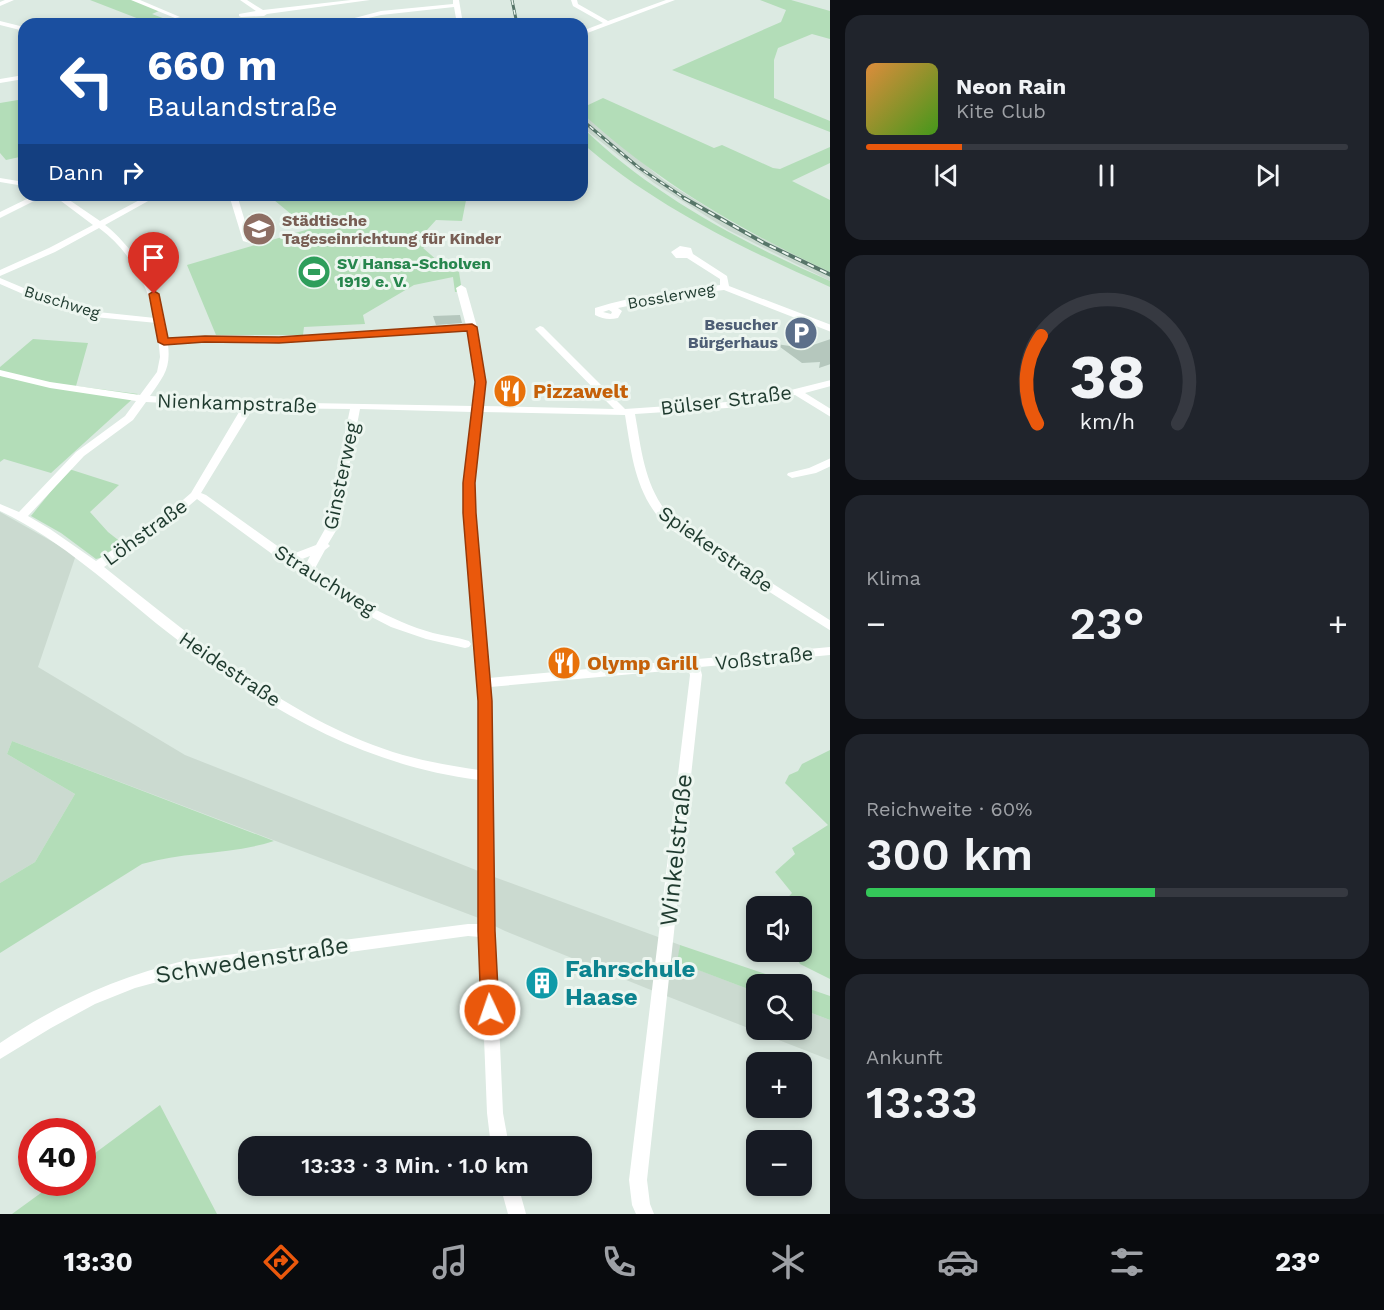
<!DOCTYPE html>
<html lang="de">
<head>
<meta charset="utf-8">
<style>
  body { margin:0; font-family:"Work Sans",sans-serif; background:#20242c; color:#f1f3f6; height:100vh; display:flex; flex-direction:column; font-size:22px; white-space:nowrap }
  * { box-sizing:border-box; margin:0 }
  p { font-size:20px; color:#9ea1a6 }
  .icon { flex:none; width:33px; height:33px; fill:none; stroke:currentColor; stroke-width:2; stroke-linecap:round; stroke-linejoin:round }
  .map { position:relative; flex:1; overflow:hidden }
  .sheet { display:flex; flex-direction:column; gap:15px; padding:15px; background:#0d0f14; width:554px }
  .sheet>* { flex:none }
  .hud { position:absolute; left:18px; top:18px; width:570px; height:183px; border-radius:18px; box-shadow:0 3px 9px #0003; background:#1a4fa0; color:#fff; overflow:hidden }
  .buttons { position:absolute; left:746px; top:896px; display:grid; gap:12px }
  .buttons a { display:grid; place-items:center; width:66px; height:66px; border-radius:12px; background:#171b24; box-shadow:0 3px 9px #0003; font-size:30px }
  .speed { position:absolute; left:18px; top:1118px; display:flex; gap:12px; font-size:30px; font-weight:700; text-align:center }
  .speed>* { display:grid; place-content:center; width:78px; height:78px; border-radius:50%; background:#171b24; box-shadow:0 3px 9px #0003; line-height:1 }
  .speed .limit { border:9px solid #d22; background:#fff; color:#111 }
  .pin { position:absolute; display:grid; place-items:center; width:51px; height:51px; color:#fff; margin:-62px -26px; border-radius:50% 50% 50% 0; rotate:-45deg; box-shadow:0 0 6px #0007 }
  .pin .icon { rotate:45deg }
  .me { position:absolute; width:66px; margin:-33px; rotate:357deg; stroke-linejoin:round; filter:drop-shadow(0 0 4px #0008) }
  .turn { display:flex; align-items:center; gap:21px; height:126px; padding:0 30px; font-size:27px }
  .turn .icon { width:78px; height:78px; stroke-width:2.5 }
  .turn b { display:block; font-size:42px; line-height:51px }
  .then { display:flex; align-items:center; height:57px; padding:0 30px; background:#0003; gap:12px; font-size:22px }
  .big { font-size:45px; font-weight:600; line-height:1.1 }
  .sheet .card { flex:1; display:flex; flex-direction:column; justify-content:center; gap:9px; min-width:0; padding:0 21px; border-radius:18px; background:#20242c }
  .sheet .dial { align-items:center; gap:0 }
  .dial svg { height:156px; overflow:visible; fill:none; stroke:#363941; stroke-width:7; stroke-linecap:round; text-anchor:middle }
  .dial text { fill:#f1f3f6; stroke:none }
  .song { display:flex; align-items:center; gap:18px }
  .cover { width:72px; height:72px; border-radius:9px; background:linear-gradient(135deg,hsl(30 70% 55%),hsl(100 70% 35%)) }
  .played { height:6px; border-radius:3px; background:linear-gradient(90deg,#ea580c 20%,#363941 20%) }
  .keys { display:flex; justify-content:space-around; direction:ltr }
  .heat { display:flex; justify-content:space-between; align-items:center; font-size:33px; direction:ltr }
  .charge { height:9px; border-radius:4px; background:linear-gradient(90deg,#34c759 60%,#363941 0) }
  .trip { position:absolute; left:238px; top:1136px; width:354px; height:60px; border-radius:18px; background:#171b24; box-shadow:0 3px 9px #0003; font-weight:600; line-height:60px; text-align:center }
  .dock { display:flex; height:96px; justify-content:space-around; align-items:center; background:#090b0e; color:#9ea1a6 }
  .dock .icon { width:42px; height:42px }
  .dock .current { color:#ea580c }
  .dock b { font-size:27px; color:#f1f3f6 }
  main { display:flex; flex:1; min-height:0 }
  .map>svg:first-child { display:block }
  .built { fill:#cbdad0 }
  .green { fill:#b3ddb8 }
  .building { fill:#b5c7bd }
  .lines { fill:none; stroke-linecap:round; stroke-linejoin:round }
  .minor { fill:#fff; fill-rule:evenodd }
  .rail-far1-casing { stroke:#577669; stroke-width:3 }
  .rail-casing { stroke:#577669; stroke-width:4 }
  .rail-far1 { stroke:#edf6f0; stroke-width:1.5; stroke-dasharray:5; stroke-linecap:butt }
  .rail { stroke:#edf6f0; stroke-width:2; stroke-dasharray:7; stroke-linecap:butt }
  .route { fill:#ea580c; stroke:#983908; stroke-width:1.5 }
  .labels { text-anchor:middle; dominant-baseline:central; stroke-width:6; stroke-linejoin:round; paint-order:stroke }
  .far-education-label { font-size:16px; font-weight:bold; fill:#785e54; stroke:#edf6f0; text-anchor:start }
  .far-leisure-label { font-size:16px; font-weight:bold; fill:#27864d; stroke:#edf6f0; text-anchor:start }
  .far-street-label { font-size:16px; fill:#1e3a2e; stroke:#edf6f0 }
  .far-service-label { font-size:16px; font-weight:bold; fill:#4e5e75; stroke:#edf6f0; text-anchor:end }
  .food-label { font-size:20px; font-weight:bold; fill:#c56008; stroke:#edf6f0; text-anchor:start }
  .street-label { font-size:20px; fill:#1e3a2e; stroke:#edf6f0 }
  .near-street-label { font-size:24px; fill:#1e3a2e; stroke:#edf6f0 }
  .near-culture-label { font-size:24px; font-weight:bold; fill:#0d838f; stroke:#edf6f0; text-anchor:start }
</style>
</head>
<body>
<main>
<div class="map">
<svg width="831" height="1214" viewBox="0 0 831 1214">
  <rect width="100%" height="100%" fill="#dceae2"/>
  <path class="built" d="M582 113 665 181 737 226 830 272V281L728 230 654 183 582 127Z
    M0 512 76 555 38 667 185 755 486 874 680 945 678 962 756 992V1029H801V1009L830 1020V1060L646 988 505 931 476 917 12 741 7 754 75 794 35 862 0 883Z"/>
  <path class="green" d="M90 0H134L161 10 152 14 168 20 152 24Z
    M760 0H791L830 11V39L812 34 778 48 774 60V98L830 121V132L672 70 781 22 786 10Z
    M603 98 714 148 722 145 773 168 780 169 830 147V163L792 181 830 200V272C740 230 656 181 582 113V102L586 106Z
    M24 99V156L6 160 0 153V103Z
    M582 127C650 194 743 243 830 281V287C744 249 654 206 582 143Z
    M268 195H467L462 221 436 220 427 230 430 243 423 248 446 268 459 272 462 291 455 292 453 277 414 285 363 315 365 324 304 327 303 335H216L187 265 309 229Z
    M33 339 88 343 76 386 138 394 51 473 4 459 0 462V367Z
    M69 469 119 485 90 512 108 532 122 543 100 558 96 559 61 533 31 516Z
    M12 741 274 841C232 855 185 851 142 864L0 953V883L35 862 75 794 7 754Z
    M830 750V979L800 964 792 951H801V906H780L792 893 775 872 795 854 792 848 828 825 785 783 789 775 798 771 802 764Z
    M680 945 795 984H756V992L677 962Z
    M801 986 830 996V1020L801 1009Z
    M160 1105 217 1214H12L56 1182H82L83 1162Z"/>
  <path class="building" d="M460 315 462 323 436 325 433 316Z
    M831 339V364L819 368 820 362 802 363 776 344 804 348Z
    M532 977H550L551 987H533Z"/>
  <g class="lines">
    <path class="minor" d="M5 0H14L0 6V2Z
      M131 0H140L180 17 175 18Z
      M240 0H247L263 10 351 0H370L267 14 264 16 241 17 239 16V14L256 11Z
      M453 0H459L463 24H457L454 7 381 15 343 24H332L381 11 453 4Z
      M571 0H577L578 4 608 21 666 0H675L582 35V31L603 23 573 6Z
      M0 21 24 27V31L0 25Z
      M24 75V79L0 83V79Z
      M0 178 24 182V186L0 182Z
      M35 195H46L0 218V212Z
      M53 195H62L100 221 149 195H159L105 225C116 233 123 242 132 252 155 280 164 303 168 339L205 336 265 338 466 325 456 288 461 285 466 288 477 327 486 382 483 406 614 409 537 331 535 329 540 326 543 327 625 409 727 402 779 393 831 380V386L805 393 831 409V417L795 395 727 408 635 414C642 453 645 492 675 521L831 621V631L667 527C635 494 632 457 625 415L482 412 474 483 475 513 489 678 831 647V655L700 667 702 675 647 1180 650 1204 654 1214H636L632 1205 629 1180 690 675 688 669 490 687 495 931 503 1113 509 1146H491L487 1113 480 937 468 936 187 974 135 988 95 1004 51 1028 0 1059V1043C60 1003 117 977 187 960L468 924H479V780C356 764 262 706 166 631 112 588 63 541 0 511V504L19 512 76 452 125 416 136 401 50 388 0 376V370L50 382 140 395 157 372 160 357 157 323 94 317 39 301 0 284V278L45 297 98 312 155 318C147 283 129 250 99 228L55 252 0 276V270L49 248 93 225ZM467 330 476 382 473 406 253 402 150 396C163 377 171 369 168 345L205 342 265 344ZM146 402 242 407 191 493 168 513 96 561 50 529 28 516 84 456 133 420ZM253 408 350 409 325 529 316 545 290 555 206 495 201 493ZM360 409 472 412 464 483 463 513 479 701V770C453 766 428 762 403 755 288 721 196 639 104 567L176 517 197 499 290 567 356 609 391 627 426 639 465 648 469 647 471 644 469 641C457 637 445 636 433 633 390 621 350 596 313 572L325 550 330 546 328 544 337 529ZM310 556 305 566 297 561Z
      M229 195H237L251 241 250 243 243 241Z
      M680 246 691 248 693 254 727 276 729 286 831 325V332L724 290 682 295 618 308 622 311 618 318C609 320 603 319 595 315V308C635 295 679 290 720 285V279L687 258H676L671 252ZM609 310 612 312 611 314 603 312Z
      M831 458V466L816 473 792 478 787 475 788 473 809 468Z
      M500 1185H518L526 1214H508Z"/>
    <defs>
      <path id="rail-far1" d="M512 0 517 24
        M582 120 638 167 686 199"/>
      <path id="rail" d="M684 198 764 243 831 275"/>
    </defs>
    <use href="#rail-far1" class="rail-far1-casing"/>
    <use href="#rail" class="rail-casing"/>
    <use href="#rail-far1" class="rail-far1"/>
    <use href="#rail" class="rail"/>
  </g>
  <path class="route" d="M154 291 159 294 168 338 205 336 279 337 472 324 477 327 486 382 475 483 476 513 492 701 495 931 499 1010 497 1015 490 1018 484 1015 481 1010 478 931V701L463 513V483L475 382 467 331 279 343 205 342 164 345 158 342 149 294Z"/>
  <defs>
    <symbol id="school-disc" viewBox="-11 -11 22 22"><circle r="9.5" fill="#8d6e63" stroke="#edf6f0"/><path d="M0-5L7-2L0 1L-7-2ZM-4 1L0 2.5L4 1V4Q0 6-4 4Z" fill="#fff"/></symbol>
    <symbol id="stadium-disc" viewBox="-11 -11 22 22"><circle r="9.5" fill="#2e9e5b" stroke="#edf6f0"/><path d="M0-5a6.5 5 0 1 0 0 10a6.5 5 0 1 0 0-10ZM-3.5-1.8h7v3.6h-7Z" fill="#fff"/></symbol>
    <symbol id="parking-disc" viewBox="-11 -11 22 22"><circle r="9.5" fill="#5c6f8a" stroke="#edf6f0"/><path d="M-3.5-5.5H1a3.5 3.5 0 0 1 0 7H-1V5.5H-3.5ZM-1-3.4V-.6H.8a1.4 1.4 0 0 0 0-2.8Z" fill="#fff"/></symbol>
    <symbol id="restaurant-disc" viewBox="-11 -11 22 22"><circle r="9.5" fill="#e8710a" stroke="#edf6f0"/><path d="M-5-6h1v4h1v-4h1v4h1v-4h1v5L-1.5 .5V6h-2V.5L-5-1ZM5-6V6H3V1.5H1.5Q1.5-4 5-6Z" fill="#fff"/></symbol>
    <symbol id="building-disc" viewBox="-11 -11 22 22"><circle r="9.5" fill="#0f9aa8" stroke="#edf6f0"/><path d="M-4-6H4V6H1V3H-1V6H-4ZM-2.5-4.3h1.7v1.8h-1.7ZM.8-4.3h1.7v1.8H.8ZM-2.5-1h1.7V.8h-1.7ZM.8-1h1.7V.8H.8Z" fill="#fff"/></symbol>
  </defs>
  <g fill-rule="evenodd">
    <use href="#school-disc" x="240" y="210" width="38" height="38"/>
    <use href="#stadium-disc" x="295" y="253" width="38" height="38"/>
    <use href="#parking-disc" x="782" y="314" width="38" height="38"/>
    <use href="#restaurant-disc" x="491" y="372" width="38" height="38"/>
    <use href="#restaurant-disc" x="545" y="644" width="38" height="38"/>
    <use href="#building-disc" x="523" y="964" width="38" height="38"/>
  </g>
  <g class="labels">
    <g class="far-education-label">
      <text x="282" y="220">Städtische<tspan x="282" dy="18">Tageseinrichtung für Kinder</tspan></text>
    </g>
    <g class="far-leisure-label">
      <text x="337" y="263">SV Hansa-Scholven<tspan x="337" dy="18">1919 e. V.</tspan></text>
    </g>
    <g class="far-street-label">
      <text transform="translate(671 296) rotate(-10)">Bosslerweg</text>
      <text transform="translate(62 302) rotate(17)">Buschweg</text>
    </g>
    <g class="far-service-label">
      <text x="778" y="324">Besucher<tspan x="778" dy="18">Bürgerhaus</tspan></text>
    </g>
    <g class="food-label">
      <text x="533" y="391">Pizzawelt</text>
      <text x="587" y="663">Olymp Grill</text>
    </g>
    <g class="street-label">
      <text transform="translate(726 400) rotate(-7)">Bülser Straße</text>
      <text transform="translate(237 403) rotate(2)">Nienkampstraße</text>
      <text transform="translate(341 476) rotate(-78)">Ginsterweg</text>
      <text transform="translate(145 532) rotate(-36)">Löhstraße</text>
      <text transform="translate(716 549) rotate(35)">Spiekerstraße</text>
      <text transform="translate(325 580) rotate(32)">Strauchweg</text>
      <text transform="translate(764 658) rotate(-6)">Voßstraße</text>
      <text transform="translate(230 669) rotate(34)">Heidestraße</text>
    </g>
    <g class="near-street-label">
      <text transform="translate(676 850) rotate(-84)">Winkelstraße</text>
      <text transform="translate(252 960) rotate(-9)">Schwedenstraße</text>
    </g>
    <g class="near-culture-label">
      <text x="565" y="969">Fahrschule<tspan x="565" dy="28">Haase</tspan></text>
    </g>
  </g>
</svg>
<div class="buttons">
<a><svg class="icon" aria-label="sound" viewBox="0 0 24 24"><path d="M4 9h4l5-4v14l-5-4H4zM17 9q2 3 0 6"/></svg></a>
<a><svg class="icon" aria-label="search" viewBox="0 0 24 24"><circle cx="10" cy="10" r="6"/><path d="M15 15l6 6"/></svg></a>
<a>+</a>
<a>−</a>
</div>
<div class="speed"><div class="limit">40</div></div>
<div class="pin" style="left:154px;top:294px;background:#d93025"><svg class="icon" aria-label="arrive" viewBox="0 0 24 24"><path d="M6 21V4h12l-3 4 3 4H6"/></svg></div>
<svg class="me" style="left:490px;top:1010px" viewBox="-20 -20 40 40"><circle r="17" fill="#ea580c" stroke="#fff" stroke-width="3"/><path d="M0-11L8 9 0 5-8 9z" fill="#fff"/></svg>
<div class="trip">13:33 · 3 Min. · 1.0 km</div>
<div class="hud">
<div class="turn"><svg class="icon" aria-label="left" viewBox="0 0 24 24"><path d="M17 20v-9H6M10 6l-5 5 5 5"/></svg><div><b>660 m</b>Baulandstraße</div></div>
<div class="then">Dann<svg class="icon" aria-label="right" viewBox="0 0 24 24"><path d="M7 20v-9h11M14 6l5 5-5 5"/></svg></div>
</div>
</div>
<section class="sheet">
<div class="card">
<div class="song"><i class="cover"></i><div><b>Neon Rain</b><p>Kite Club</p></div></div>
<div class="played"></div>
<div class="keys"><svg class="icon" aria-label="previous" viewBox="0 0 24 24"><path d="M18 5L8 12l10 7zM5 5v14"/></svg><svg class="icon" aria-label="pause" viewBox="0 0 24 24"><path d="M8 5v14M16 5v14"/></svg><svg class="icon" aria-label="next" viewBox="0 0 24 24"><path d="M6 5l10 7-10 7zM19 5v14"/></svg></div>
</div>
<div class="card dial"><svg viewBox="0 0 100 80">
<path d="M14 69A42 42 0 1 1 86 69"/>
<path d="M14 69A42 42 0 0 1 16 24" stroke="#ea580c"/>
<text x="50" y="56" font-size="32" font-weight="700">38</text>
<text x="50" y="72" font-size="11">km/h</text>
</svg></div>
<div class="card"><p>Klima</p>
<div class="heat"><a>−</a><b class="big">23°</b><a>+</a></div>
</div>
<div class="card"><p>Reichweite · 60%</p><b class="big">300 km</b><div class="charge"></div></div>
<div class="card"><p>Ankunft</p><b class="big">13:33</b></div>
</section>
</main>
<nav class="dock">
<b>13:30</b>
<svg class="icon current" aria-label="directions" viewBox="0 0 24 24"><path d="M12 3l9 9-9 9-9-9zM9 14v-3h6M13 9l2 2-2 2"/></svg>
<svg class="icon" aria-label="music" viewBox="0 0 24 24"><path d="M9 18V5l10-2v13"/><circle cx="6" cy="18" r="3"/><circle cx="16" cy="16" r="3"/></svg>
<svg class="icon" aria-label="phone" viewBox="0 0 24 24"><path d="M5 4h4l2 5-3 2q2 4 5 5l2-3 5 2v4C11 20 4 13 5 4z"/></svg>
<svg class="icon" aria-label="climate" viewBox="0 0 24 24"><path d="M12 3v18M4 7l16 10M4 17L20 7"/></svg>
<svg class="icon" aria-label="car" viewBox="0 0 24 24"><path d="M5 17H2v-5l4-1 3-4h7l3 4 3 1v5h-3M9 17h6M6 11h13"/><circle cx="7" cy="17" r="2"/><circle cx="17" cy="17" r="2"/></svg>
<svg class="icon" aria-label="filters" viewBox="0 0 24 24"><path d="M4 7h16M4 17h16"/><circle cx="9" cy="7" r="2"/><circle cx="15" cy="17" r="2"/></svg>
<b>23°</b>
</nav>
</body>
</html>
